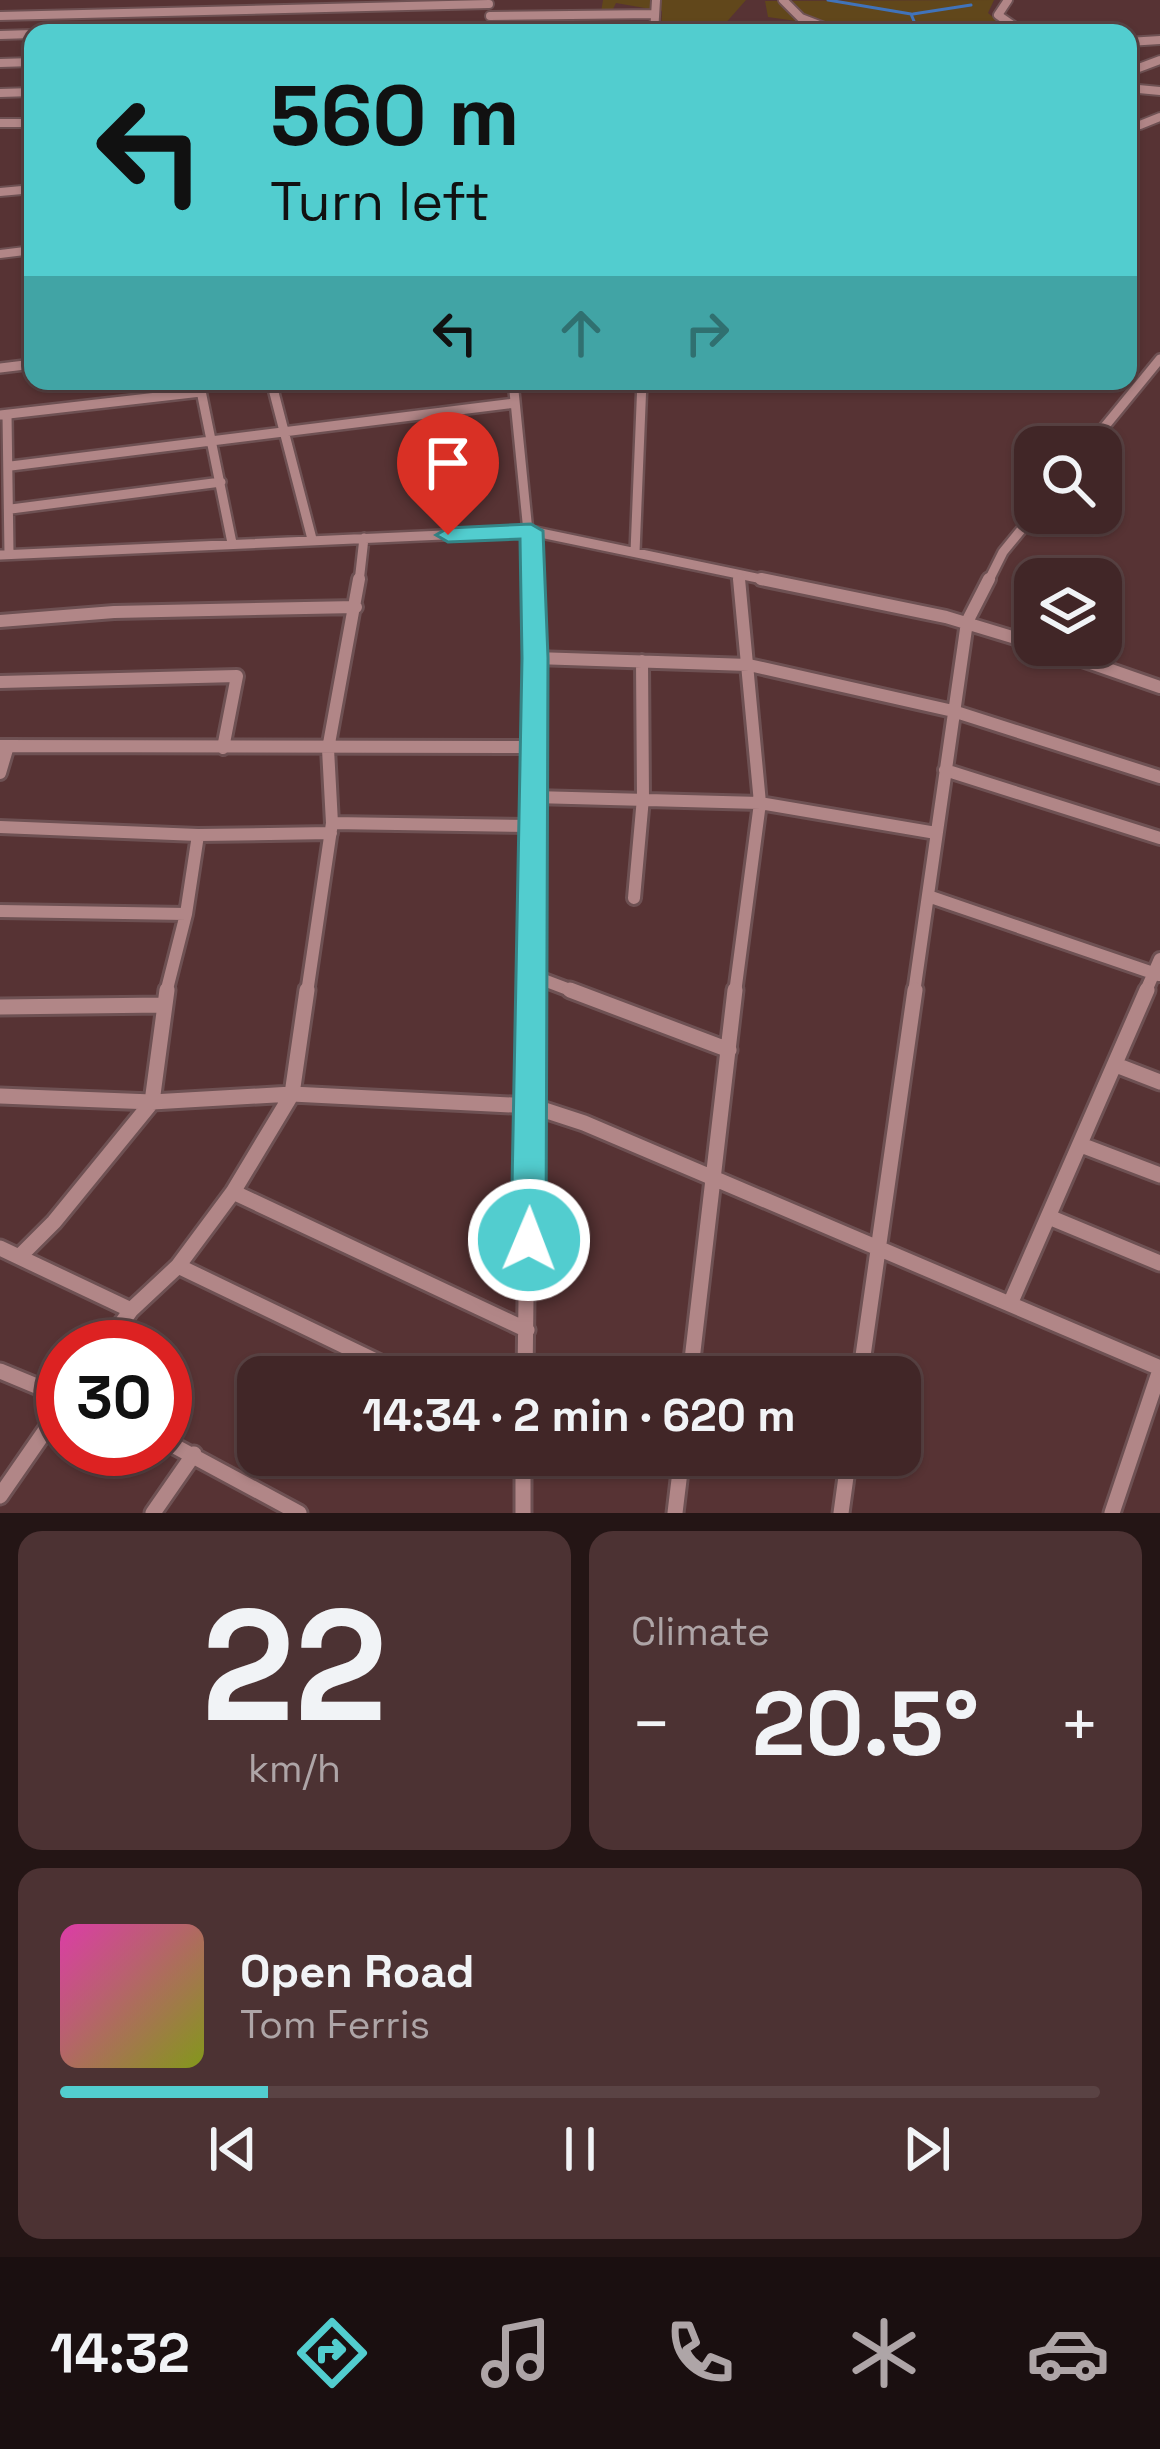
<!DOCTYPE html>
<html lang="en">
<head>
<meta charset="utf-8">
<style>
  body { margin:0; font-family:"Space Grotesk",sans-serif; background:#4c3233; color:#f1f3f6; height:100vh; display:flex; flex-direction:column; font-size:45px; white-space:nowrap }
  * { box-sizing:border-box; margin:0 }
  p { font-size:39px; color:#aea5a7 }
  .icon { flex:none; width:66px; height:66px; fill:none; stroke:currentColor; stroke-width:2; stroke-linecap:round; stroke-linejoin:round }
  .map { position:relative; height:1513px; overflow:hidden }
  .panel { display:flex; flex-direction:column; gap:18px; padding:18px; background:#241515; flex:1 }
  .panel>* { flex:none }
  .banner { position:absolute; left:24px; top:24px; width:1113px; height:366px; border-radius:24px; box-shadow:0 3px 9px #0004,0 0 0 3px #5a4344; background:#52cdcf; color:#111; overflow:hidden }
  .tools { position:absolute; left:1014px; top:426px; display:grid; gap:24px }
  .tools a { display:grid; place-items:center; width:108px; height:108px; border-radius:24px; background:#412627; box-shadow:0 3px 9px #0004,0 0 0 3px #5a4344; font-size:60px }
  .speed { position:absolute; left:36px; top:1320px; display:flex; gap:24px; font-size:60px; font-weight:700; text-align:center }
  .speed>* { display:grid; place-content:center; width:156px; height:156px; border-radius:50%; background:#412627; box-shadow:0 3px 9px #0004,0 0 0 3px #5a4344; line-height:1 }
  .speed .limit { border:18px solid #d22; background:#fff; color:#111 }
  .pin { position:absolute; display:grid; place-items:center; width:102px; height:102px; color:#fff; margin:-123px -51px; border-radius:50% 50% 50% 0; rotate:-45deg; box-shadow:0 0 12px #0007 }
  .pin .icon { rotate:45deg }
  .me { position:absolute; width:132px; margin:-66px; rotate:1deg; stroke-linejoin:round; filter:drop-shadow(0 0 9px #0008) }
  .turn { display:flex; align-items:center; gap:42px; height:252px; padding:0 48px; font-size:54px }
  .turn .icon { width:156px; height:156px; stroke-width:2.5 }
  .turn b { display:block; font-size:84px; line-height:102px }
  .lanes { display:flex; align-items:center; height:114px; padding:0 48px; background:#0003; justify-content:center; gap:60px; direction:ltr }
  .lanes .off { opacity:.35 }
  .big { font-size:90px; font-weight:800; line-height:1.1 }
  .panel .widget { flex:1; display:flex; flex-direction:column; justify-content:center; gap:18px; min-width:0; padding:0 42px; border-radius:24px; background:#4c3233 }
  .panel .dial { align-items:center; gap:0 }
  .dial b { font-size:156px; line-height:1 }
  .song { display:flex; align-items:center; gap:36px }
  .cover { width:144px; height:144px; border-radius:18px; background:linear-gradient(135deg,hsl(320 70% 55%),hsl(70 70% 35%)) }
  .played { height:12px; border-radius:6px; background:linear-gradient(90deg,#52cdcf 20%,#5a4344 20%) }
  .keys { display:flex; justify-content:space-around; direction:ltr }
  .heat { display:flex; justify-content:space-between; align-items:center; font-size:66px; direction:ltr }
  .panel .tiles { flex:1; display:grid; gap:18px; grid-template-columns:1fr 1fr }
  .widget:last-child { grid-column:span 2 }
  .trip { position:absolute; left:237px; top:1356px; width:684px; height:120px; border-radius:24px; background:#412627; box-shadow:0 3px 9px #0004,0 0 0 3px #5a4344; font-weight:800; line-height:120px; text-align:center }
  .menu { display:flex; height:192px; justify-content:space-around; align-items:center; background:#1a0f10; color:#aea5a7 }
  .menu .icon { width:84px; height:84px }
  .menu .selected { color:#52cdcf }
  .menu b { font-size:54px; color:#f1f3f6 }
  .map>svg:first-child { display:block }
  .green { fill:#61471b }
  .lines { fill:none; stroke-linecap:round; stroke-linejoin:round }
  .stream { stroke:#4173b9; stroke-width:3 }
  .minor-far3-casing { stroke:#6e5153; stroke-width:12 }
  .minor-far2-casing { stroke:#6e5153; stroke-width:14 }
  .minor-far1-casing { stroke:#6e5153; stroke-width:18 }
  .minor-casing { stroke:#6e5153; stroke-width:21 }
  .minor-far3 { stroke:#b18687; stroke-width:8 }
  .minor-far2 { stroke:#b18687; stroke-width:9 }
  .minor-far1 { stroke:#b18687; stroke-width:12 }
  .minor { stroke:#b18687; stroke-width:15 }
  .route { fill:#52cdcf; stroke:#358587; stroke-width:3 }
</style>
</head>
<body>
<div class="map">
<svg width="1160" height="1513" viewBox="0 0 1160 1513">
  <rect width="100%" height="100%" fill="#573334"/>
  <path class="green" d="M603 0H746L723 26 661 33 662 11 616 3 612 11 601 12Z
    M994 0 988 13 1012 33H911L894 26 847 33 838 27 768 17 765 1Z"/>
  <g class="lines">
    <path class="stream" d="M828 0 911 14 916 26 928 33
      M913 14 971 5"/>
    <defs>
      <path id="minor-far3" d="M783 0 801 18 840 33
        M1008 0 998 15 1024 33
        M0 16 489 4
        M490 16 654 14
        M235 29 416 28
        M73 33 168 29
        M654 33 656 0
        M0 35 33 34
        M1128 42 1160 40
        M0 63 33 62
        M1128 72 1160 60
        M1128 88 1160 91
        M0 93 33 92
        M0 123H33
        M1140 125 1160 117
        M0 192 33 189
        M0 254 33 250"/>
      <path id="minor-far2" d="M0 368 33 364
        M199 381 232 543
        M271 381 312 539
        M513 381 533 582
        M272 384 297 381
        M0 415 201 392
        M7 415 9 554
        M1088 447 1160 359
        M11 466 515 403
        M11 509 221 482
        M635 552 642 381
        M0 555 531 531 776 582
        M739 576 740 582
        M359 582 364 538
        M988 582 1003 552 1035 513"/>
      <path id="minor-far1" d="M761 579 946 617 1035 644
        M0 621 114 612 356 607
        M1039 645 1160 687
        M535 658 749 665 953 711 1160 777
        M0 682 237 676 223 748
        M0 746 531 747
        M945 770 1160 838
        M0 773 8 746
        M534 797 760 803 936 833
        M332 823 533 826
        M0 827 198 835 331 833
        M928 896 1159 975
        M634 898 643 798 642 661
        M0 911 186 914
        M533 976 578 993
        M166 993 186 914 198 835
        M307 993 332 823 328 749 359 579
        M530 993 533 579
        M735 993 760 803 739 579
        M914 993 967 622 989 579
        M1145 993 1160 959"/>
      <path id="minor" d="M570 990 729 1050
        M0 1007 163 1005
        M1116 1065 1160 1082
        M0 1096 152 1102 292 1094 532 1106 584 1123 1160 1368
        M1081 1145 1160 1175
        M233 1192 527 1330
        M1049 1217 1160 1263
        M0 1248 131 1310
        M21 1255 54 1222 152 1102 167 990
        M178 1266 409 1377
        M1010 1304 1147 990
        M105 1347 131 1310 178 1266 233 1192 292 1094 307 990
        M0 1371 63 1397
        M525 1377 530 990
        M690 1377 735 990
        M860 1377 915 990
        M165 1441 299 1513
        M523 1455V1513
        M0 1496 63 1405
        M153 1513 194 1454
        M675 1513 682 1455
        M841 1513 849 1455
        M1112 1513 1160 1370"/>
    </defs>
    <use href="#minor-far3" class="minor-far3-casing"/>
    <use href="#minor-far2" class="minor-far2-casing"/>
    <use href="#minor-far1" class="minor-far1-casing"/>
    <use href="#minor" class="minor-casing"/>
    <use href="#minor-far3" class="minor-far3"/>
    <use href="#minor-far2" class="minor-far2"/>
    <use href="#minor-far1" class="minor-far1"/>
    <use href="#minor" class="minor"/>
  </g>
  <path class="route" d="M531 524 543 531 548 658 546 1240 541 1251 529 1255 517 1251 511 1240 522 658 520 539 448 542 436 535 448 528Z"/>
</svg>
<div class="tools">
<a><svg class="icon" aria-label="search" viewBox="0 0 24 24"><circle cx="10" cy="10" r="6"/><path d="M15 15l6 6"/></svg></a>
<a><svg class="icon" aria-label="layers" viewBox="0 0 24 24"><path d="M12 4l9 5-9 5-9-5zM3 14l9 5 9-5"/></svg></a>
</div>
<div class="speed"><div class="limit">30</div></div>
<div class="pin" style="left:448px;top:535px;background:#d93025"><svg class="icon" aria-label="arrive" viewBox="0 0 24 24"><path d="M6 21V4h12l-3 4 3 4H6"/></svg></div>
<svg class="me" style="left:529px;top:1240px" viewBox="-20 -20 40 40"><circle r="17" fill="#52cdcf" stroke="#fff" stroke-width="3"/><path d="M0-11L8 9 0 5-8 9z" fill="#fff"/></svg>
<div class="trip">14:34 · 2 min · 620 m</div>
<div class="banner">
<div class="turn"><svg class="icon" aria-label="left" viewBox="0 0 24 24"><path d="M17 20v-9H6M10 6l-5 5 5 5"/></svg><div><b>560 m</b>Turn left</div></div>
<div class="lanes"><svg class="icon" aria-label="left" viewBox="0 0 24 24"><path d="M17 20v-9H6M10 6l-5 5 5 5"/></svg><svg class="icon off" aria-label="ahead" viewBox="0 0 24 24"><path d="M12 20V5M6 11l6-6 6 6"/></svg><svg class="icon off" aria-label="right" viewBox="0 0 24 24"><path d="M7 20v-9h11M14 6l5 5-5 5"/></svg></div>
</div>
</div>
<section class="panel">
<div class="tiles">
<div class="widget dial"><b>22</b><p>km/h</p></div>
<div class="widget"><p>Climate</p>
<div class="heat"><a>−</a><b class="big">20.5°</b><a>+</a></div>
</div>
<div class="widget">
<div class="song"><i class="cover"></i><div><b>Open Road</b><p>Tom Ferris</p></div></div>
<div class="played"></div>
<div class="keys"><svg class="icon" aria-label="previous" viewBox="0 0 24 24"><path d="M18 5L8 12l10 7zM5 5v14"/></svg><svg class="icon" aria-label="pause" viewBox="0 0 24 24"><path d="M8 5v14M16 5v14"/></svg><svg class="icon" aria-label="next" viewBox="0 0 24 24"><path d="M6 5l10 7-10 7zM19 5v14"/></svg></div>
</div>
</div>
</section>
<nav class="menu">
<b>14:32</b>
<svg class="icon selected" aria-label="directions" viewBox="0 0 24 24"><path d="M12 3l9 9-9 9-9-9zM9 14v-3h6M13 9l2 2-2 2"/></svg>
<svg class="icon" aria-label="music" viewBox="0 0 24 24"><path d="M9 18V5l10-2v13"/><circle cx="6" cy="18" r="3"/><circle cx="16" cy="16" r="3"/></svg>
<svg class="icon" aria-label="phone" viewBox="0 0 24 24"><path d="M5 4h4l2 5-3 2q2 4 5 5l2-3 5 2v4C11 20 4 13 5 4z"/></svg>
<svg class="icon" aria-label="climate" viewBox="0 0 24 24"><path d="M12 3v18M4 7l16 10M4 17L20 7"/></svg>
<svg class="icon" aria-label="car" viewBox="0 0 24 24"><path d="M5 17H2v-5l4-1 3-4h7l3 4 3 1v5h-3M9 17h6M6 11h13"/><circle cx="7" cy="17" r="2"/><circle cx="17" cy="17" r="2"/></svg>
</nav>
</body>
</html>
